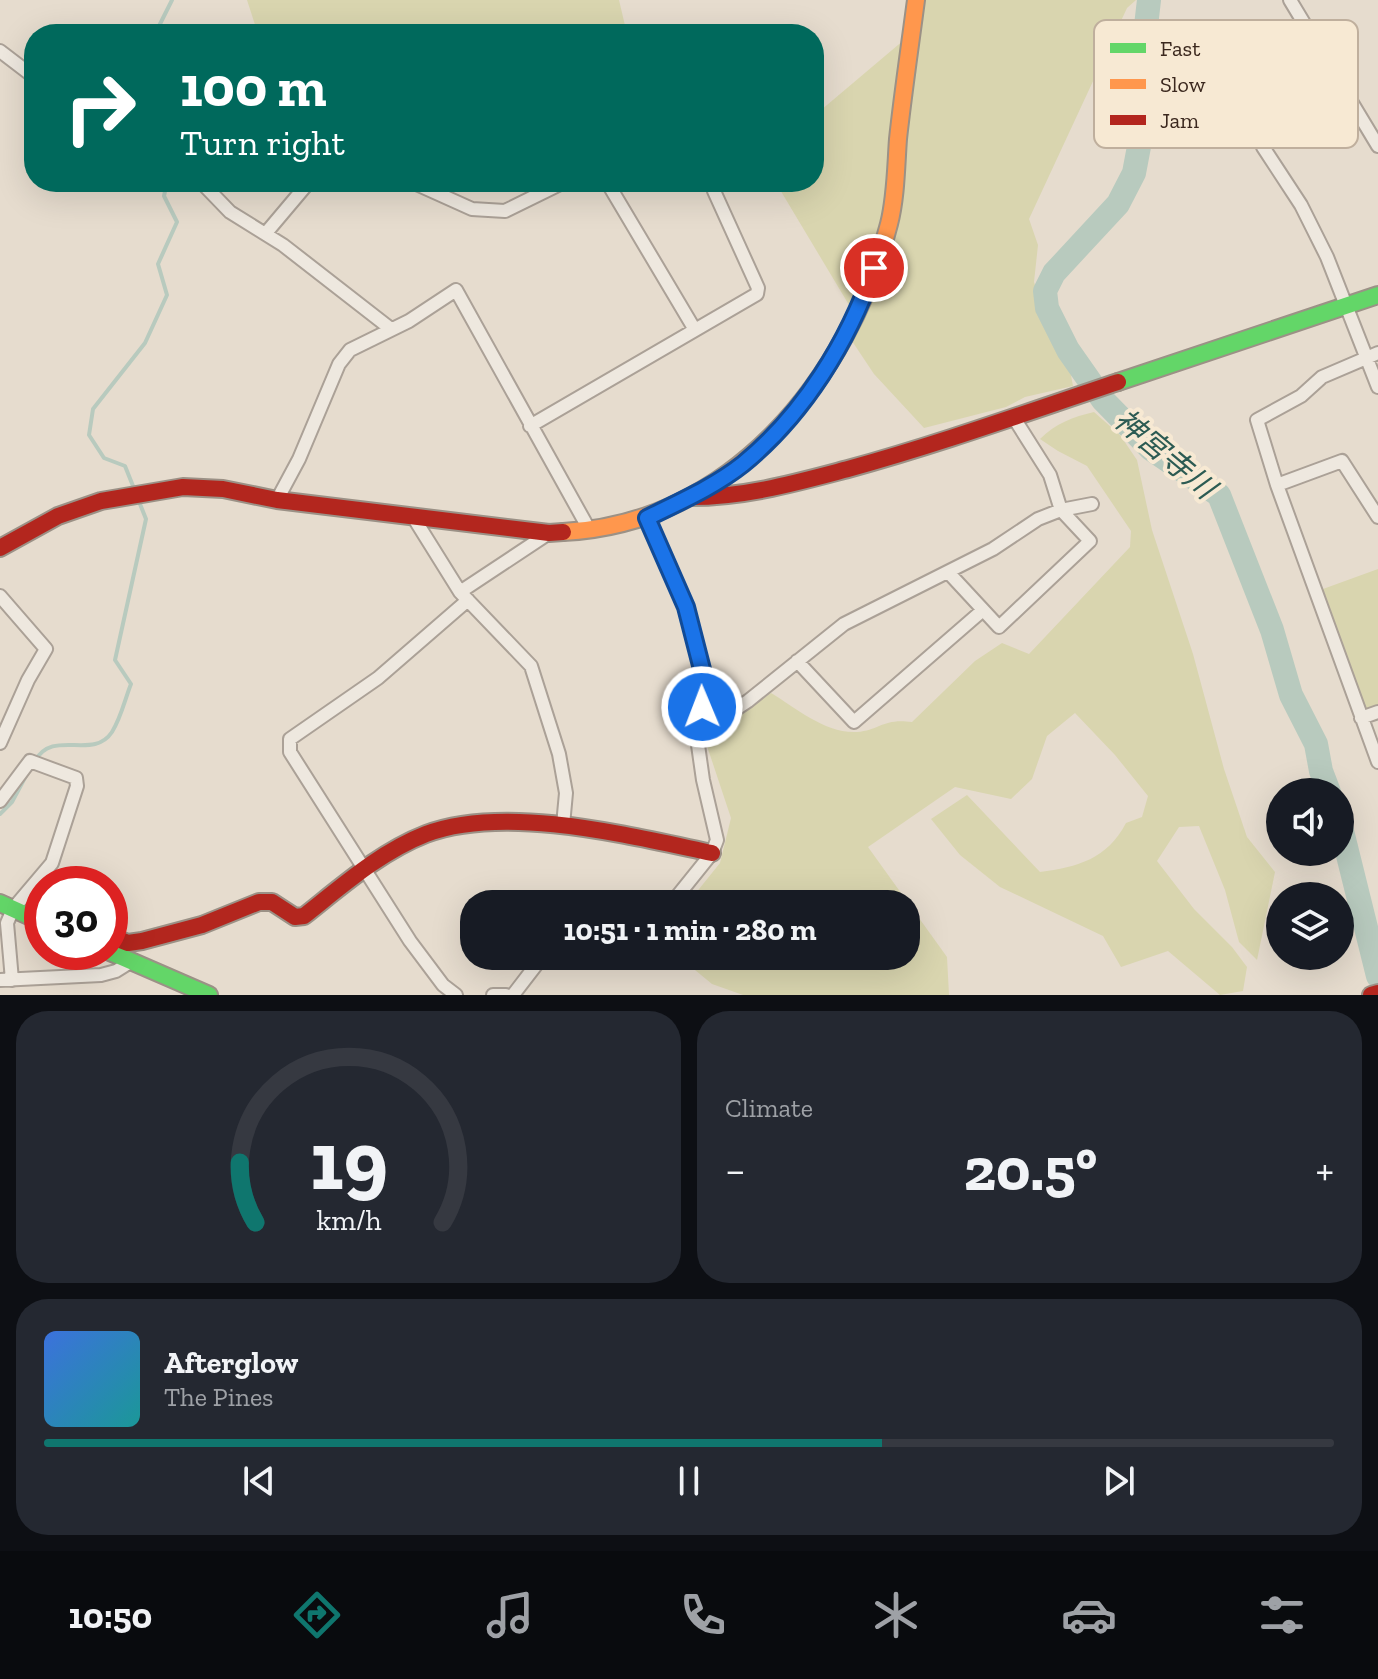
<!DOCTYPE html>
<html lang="en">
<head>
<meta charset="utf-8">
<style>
  body { margin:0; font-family:"Zilla Slab","Noto Sans JP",serif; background:#242831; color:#f1f3f6; height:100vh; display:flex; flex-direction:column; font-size:30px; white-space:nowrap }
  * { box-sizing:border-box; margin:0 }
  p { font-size:26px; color:#9ea1a6 }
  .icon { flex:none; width:44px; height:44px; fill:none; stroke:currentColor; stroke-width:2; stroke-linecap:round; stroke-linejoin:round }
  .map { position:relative; height:995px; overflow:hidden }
  .panel { display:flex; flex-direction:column; gap:16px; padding:16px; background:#0d0f14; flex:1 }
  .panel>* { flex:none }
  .banner { position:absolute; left:24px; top:24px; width:800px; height:168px; border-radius:32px; box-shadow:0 8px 32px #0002; background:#00695c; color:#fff; overflow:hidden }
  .fabs { position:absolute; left:1266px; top:778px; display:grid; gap:16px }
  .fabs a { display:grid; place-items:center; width:88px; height:88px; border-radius:50%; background:#171b24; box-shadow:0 8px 32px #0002; font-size:40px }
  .speed { position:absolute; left:24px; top:866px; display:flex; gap:16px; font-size:40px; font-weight:700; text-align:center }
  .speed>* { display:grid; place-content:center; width:104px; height:104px; border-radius:50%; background:#171b24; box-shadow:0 8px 32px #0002; line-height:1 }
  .speed .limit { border:12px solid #d22; background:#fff; color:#111 }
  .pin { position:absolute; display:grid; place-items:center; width:68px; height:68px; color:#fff; margin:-34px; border:4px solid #fff; border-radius:50%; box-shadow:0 2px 8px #0007 }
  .me { position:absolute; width:88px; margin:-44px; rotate:359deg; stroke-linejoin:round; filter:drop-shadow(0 0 6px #0008) }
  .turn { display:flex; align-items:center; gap:28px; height:168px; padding:0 24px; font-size:36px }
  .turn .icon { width:104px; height:104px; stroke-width:2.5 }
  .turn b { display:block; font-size:56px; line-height:68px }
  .big { font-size:60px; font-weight:700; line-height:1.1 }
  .panel .widget { flex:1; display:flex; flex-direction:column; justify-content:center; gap:12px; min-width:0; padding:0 28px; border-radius:32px; background:#242831 }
  .panel .dial { align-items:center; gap:0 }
  .dial svg { height:208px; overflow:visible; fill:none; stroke:#363941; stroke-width:7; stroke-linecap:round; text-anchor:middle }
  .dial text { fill:#f1f3f6; stroke:none }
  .song { display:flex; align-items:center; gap:24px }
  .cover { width:96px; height:96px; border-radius:12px; background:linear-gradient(135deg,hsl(220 70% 55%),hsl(180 70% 35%)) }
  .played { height:8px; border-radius:4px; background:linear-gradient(90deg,#0f766e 65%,#363941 65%) }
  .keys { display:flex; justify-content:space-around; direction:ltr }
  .heat { display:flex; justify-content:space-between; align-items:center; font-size:44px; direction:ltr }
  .panel .tiles { flex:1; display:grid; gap:16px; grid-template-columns:1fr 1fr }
  .widget:last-child { grid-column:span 2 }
  .trip { position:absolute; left:460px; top:890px; width:460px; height:80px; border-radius:32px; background:#171b24; box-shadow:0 8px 32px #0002; font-weight:700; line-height:80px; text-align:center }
  .dock { display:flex; height:128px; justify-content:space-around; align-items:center; background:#090b0e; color:#9ea1a6 }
  .dock .icon { width:56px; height:56px }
  .dock .active { color:#0f766e }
  .dock b { font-size:36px; color:#f1f3f6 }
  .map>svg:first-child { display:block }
  .green { fill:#d9d5af }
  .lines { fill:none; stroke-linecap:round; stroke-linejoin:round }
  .stream { stroke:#b8cabe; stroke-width:4 }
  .river { stroke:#b8cabe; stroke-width:24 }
  .street-casing { stroke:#aba197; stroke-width:16 }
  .fast-casing { stroke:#9b9186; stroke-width:20 }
  .slow-casing { stroke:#9b9186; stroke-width:20 }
  .jam-casing { stroke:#9b9186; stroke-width:20 }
  .street { stroke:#eee8df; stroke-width:12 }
  .fast { stroke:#63d668; stroke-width:16 }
  .slow { stroke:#ff974d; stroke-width:16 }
  .jam { stroke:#b3261e; stroke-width:16 }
  .route-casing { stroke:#114b97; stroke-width:20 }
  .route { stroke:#1a73e8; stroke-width:14 }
  .labels { text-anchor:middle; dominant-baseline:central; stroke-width:8; stroke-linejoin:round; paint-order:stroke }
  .water-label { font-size:30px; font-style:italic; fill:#2c5b53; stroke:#f7e9d3 }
  .key { fill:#f7e9d3; stroke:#bfaf9d; stroke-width:2 }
  .key-label { font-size:22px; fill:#3b281e }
</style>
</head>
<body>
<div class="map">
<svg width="1378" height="995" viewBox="0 0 1378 995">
  <rect width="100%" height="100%" fill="#e6dcce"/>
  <path class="green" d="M247 0H619L627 34H258Z
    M925 0H1136L1127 8 1029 219 1038 245 1034 282 1046 320 1065 344 1073 386 1025 397 1006 407 924 428 874 374 852 341 858 320 776 183 814 182V116L911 34Z
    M1094 412 1120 435 1137 460 1152 530 1193 654 1224 769 1247 837 1275 872 1257 960 1239 942 1225 890 1199 826 1179 827 1157 861 1194 909 1232 947 1247 967 1243 991 1220 995 1168 951 1121 967 1103 936 1000 887 960 855 931 819 967 795 1040 872C1078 867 1107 859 1126 823L1142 817 1148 796 1115 755 1075 713 1047 736 1032 779 1011 799 955 787 868 847 947 957 949 995H743L712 984 678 956H906V904H687L720 863 731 818 704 737 771 693C796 708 826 734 857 732 880 730 883 718 912 722L975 661 1002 643 1029 654 1130 547 1131 531 1087 466 1058 451 1040 439C1056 423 1073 417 1094 412Z
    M1378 569V705L1366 709 1323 589Z"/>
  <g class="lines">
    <path class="stream" d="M155 34 172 0
      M135 491 125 466 104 458 89 435 93 409 145 343 167 295 158 264 177 222 164 196 167 182
      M35 761C53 728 93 761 112 732 121 718 125 699 131 684L115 660 146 519 138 499
      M0 814 12 802 28 772"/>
    <path class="river" d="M1149 0 1141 69V136L1134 173 1118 204 1054 273 1045 291 1047 308 1068 350 1103 400 1151 449 1219 495 1272 630 1291 695 1316 744 1321 771 1329 792
      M1340 823 1378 976"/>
    <defs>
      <path id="street" d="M1290 0 1378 146
        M0 51 34 77
        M1339 82 1262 135 1263 147 1301 205 1327 257 1378 387
        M201 182 230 212 283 245 391 329
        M412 182 472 209 505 211 564 182
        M607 182 695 330
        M266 233 309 182
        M1378 353 1322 377 1301 396 1257 420 1277 485 1378 762
        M530 426 757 294 758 288 714 191
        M1277 485 1342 461 1378 517
        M277 500 299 459 339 364 350 350 409 321 456 290 590 531
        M412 515 460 592 531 666 559 754 566 793 563 825
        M647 518 686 607 705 681 698 745 703 780 717 840 712 853 671 904
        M948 572 999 627 1090 541 1061 510 1050 475 1014 418
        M460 592 549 533
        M0 596 46 649 28 680 0 743
        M797 661 854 722 983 610
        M1361 718 1378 712
        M700 733 748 701 844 624 993 549 1038 519 1061 510 1092 504
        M0 801 30 761 76 778 77 786 52 863 13 909 7 923 12 980
        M0 980 101 975 116 971 132 961
        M456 995 443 985 410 941 290 752V739L378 678 468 600
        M493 995H506
        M513 995 543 956"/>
      <path id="fast" d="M1118 382 1378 295
        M0 903 42 922
        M110 952 209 995"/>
      <path id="slow" d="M563 532C732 524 849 378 889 224 896 197 896 166 898 139 903 93 910 46 916 0"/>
      <path id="jam" d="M691 497C746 497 795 483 848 469 939 444 1028 412 1118 382
        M0 548 58 516 101 501 183 487 223 489 277 500 549 533 563 532
        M110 936 128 943 142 941 202 925 259 902H272L295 917 304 916C342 886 380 852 426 834 505 804 631 836 712 853
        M1371 995 1378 993"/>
    </defs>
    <use href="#street" class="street-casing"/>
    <use href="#fast" class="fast-casing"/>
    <use href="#slow" class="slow-casing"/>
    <use href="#jam" class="jam-casing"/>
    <use href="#street" class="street"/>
    <use href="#fast" class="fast"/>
    <use href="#slow" class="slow"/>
    <use href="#jam" class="jam"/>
  </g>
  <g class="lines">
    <defs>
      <path id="route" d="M702 707 705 681 686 607 647 518C679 502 714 487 743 464 804 414 848 342 874 268"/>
    </defs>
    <use href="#route" class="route-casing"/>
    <use href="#route" class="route"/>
  </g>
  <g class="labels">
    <g class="water-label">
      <text transform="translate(1165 454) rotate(40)">神宮寺川</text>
    </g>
  </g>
  <rect x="1094" y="20" width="264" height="128" rx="12" class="key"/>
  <rect x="1110" y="43" width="36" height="10" fill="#63d668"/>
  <rect x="1110" y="79" width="36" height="10" fill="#ff974d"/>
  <rect x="1110" y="115" width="36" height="10" fill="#b3261e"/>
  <g class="key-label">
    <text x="1160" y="56">Fast</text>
    <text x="1160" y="92">Slow</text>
    <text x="1160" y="128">Jam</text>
  </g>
</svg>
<div class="fabs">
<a><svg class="icon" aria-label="sound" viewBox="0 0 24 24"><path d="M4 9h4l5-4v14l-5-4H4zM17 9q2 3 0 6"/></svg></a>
<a><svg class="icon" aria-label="layers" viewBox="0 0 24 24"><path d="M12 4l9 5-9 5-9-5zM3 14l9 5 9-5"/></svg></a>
</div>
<div class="speed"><div class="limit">30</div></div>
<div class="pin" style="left:874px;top:268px;background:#d93025"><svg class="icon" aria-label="arrive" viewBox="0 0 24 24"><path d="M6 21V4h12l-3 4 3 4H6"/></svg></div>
<svg class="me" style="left:702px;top:707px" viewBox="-20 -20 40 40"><circle r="17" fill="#1a73e8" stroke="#fff" stroke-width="3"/><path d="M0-11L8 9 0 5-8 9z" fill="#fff"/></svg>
<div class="trip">10:51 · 1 min · 280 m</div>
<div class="banner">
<div class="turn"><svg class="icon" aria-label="right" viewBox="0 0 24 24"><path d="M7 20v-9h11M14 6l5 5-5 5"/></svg><div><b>100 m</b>Turn right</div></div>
</div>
</div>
<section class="panel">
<div class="tiles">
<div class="widget dial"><svg viewBox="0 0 100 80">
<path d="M14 69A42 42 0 1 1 86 69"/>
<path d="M14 69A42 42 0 0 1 8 46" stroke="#0f766e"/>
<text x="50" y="56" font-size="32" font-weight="700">19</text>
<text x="50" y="72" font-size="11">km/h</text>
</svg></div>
<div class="widget"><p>Climate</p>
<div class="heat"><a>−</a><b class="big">20.5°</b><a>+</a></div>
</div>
<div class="widget">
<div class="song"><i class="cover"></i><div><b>Afterglow</b><p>The Pines</p></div></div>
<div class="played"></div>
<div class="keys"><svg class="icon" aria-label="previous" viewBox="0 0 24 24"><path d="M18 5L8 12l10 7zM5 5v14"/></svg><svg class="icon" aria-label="pause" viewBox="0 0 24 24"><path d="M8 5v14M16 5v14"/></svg><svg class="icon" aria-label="next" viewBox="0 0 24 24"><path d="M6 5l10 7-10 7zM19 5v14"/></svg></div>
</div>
</div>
</section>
<nav class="dock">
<b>10:50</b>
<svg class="icon active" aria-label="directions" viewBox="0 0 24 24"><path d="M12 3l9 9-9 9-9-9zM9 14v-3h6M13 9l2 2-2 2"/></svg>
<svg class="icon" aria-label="music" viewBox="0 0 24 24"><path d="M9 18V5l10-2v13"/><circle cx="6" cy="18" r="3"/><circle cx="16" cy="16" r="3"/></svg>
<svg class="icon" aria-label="phone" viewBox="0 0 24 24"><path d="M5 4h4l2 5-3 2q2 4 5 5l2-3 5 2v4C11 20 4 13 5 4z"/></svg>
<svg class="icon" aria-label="climate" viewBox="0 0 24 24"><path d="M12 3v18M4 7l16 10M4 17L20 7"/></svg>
<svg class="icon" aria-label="car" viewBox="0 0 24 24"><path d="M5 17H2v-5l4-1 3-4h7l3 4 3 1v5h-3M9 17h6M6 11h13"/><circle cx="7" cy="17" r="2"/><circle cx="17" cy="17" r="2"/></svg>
<svg class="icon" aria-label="filters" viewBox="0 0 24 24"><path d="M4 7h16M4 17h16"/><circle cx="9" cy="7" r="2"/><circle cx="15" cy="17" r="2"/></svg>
</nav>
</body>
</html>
